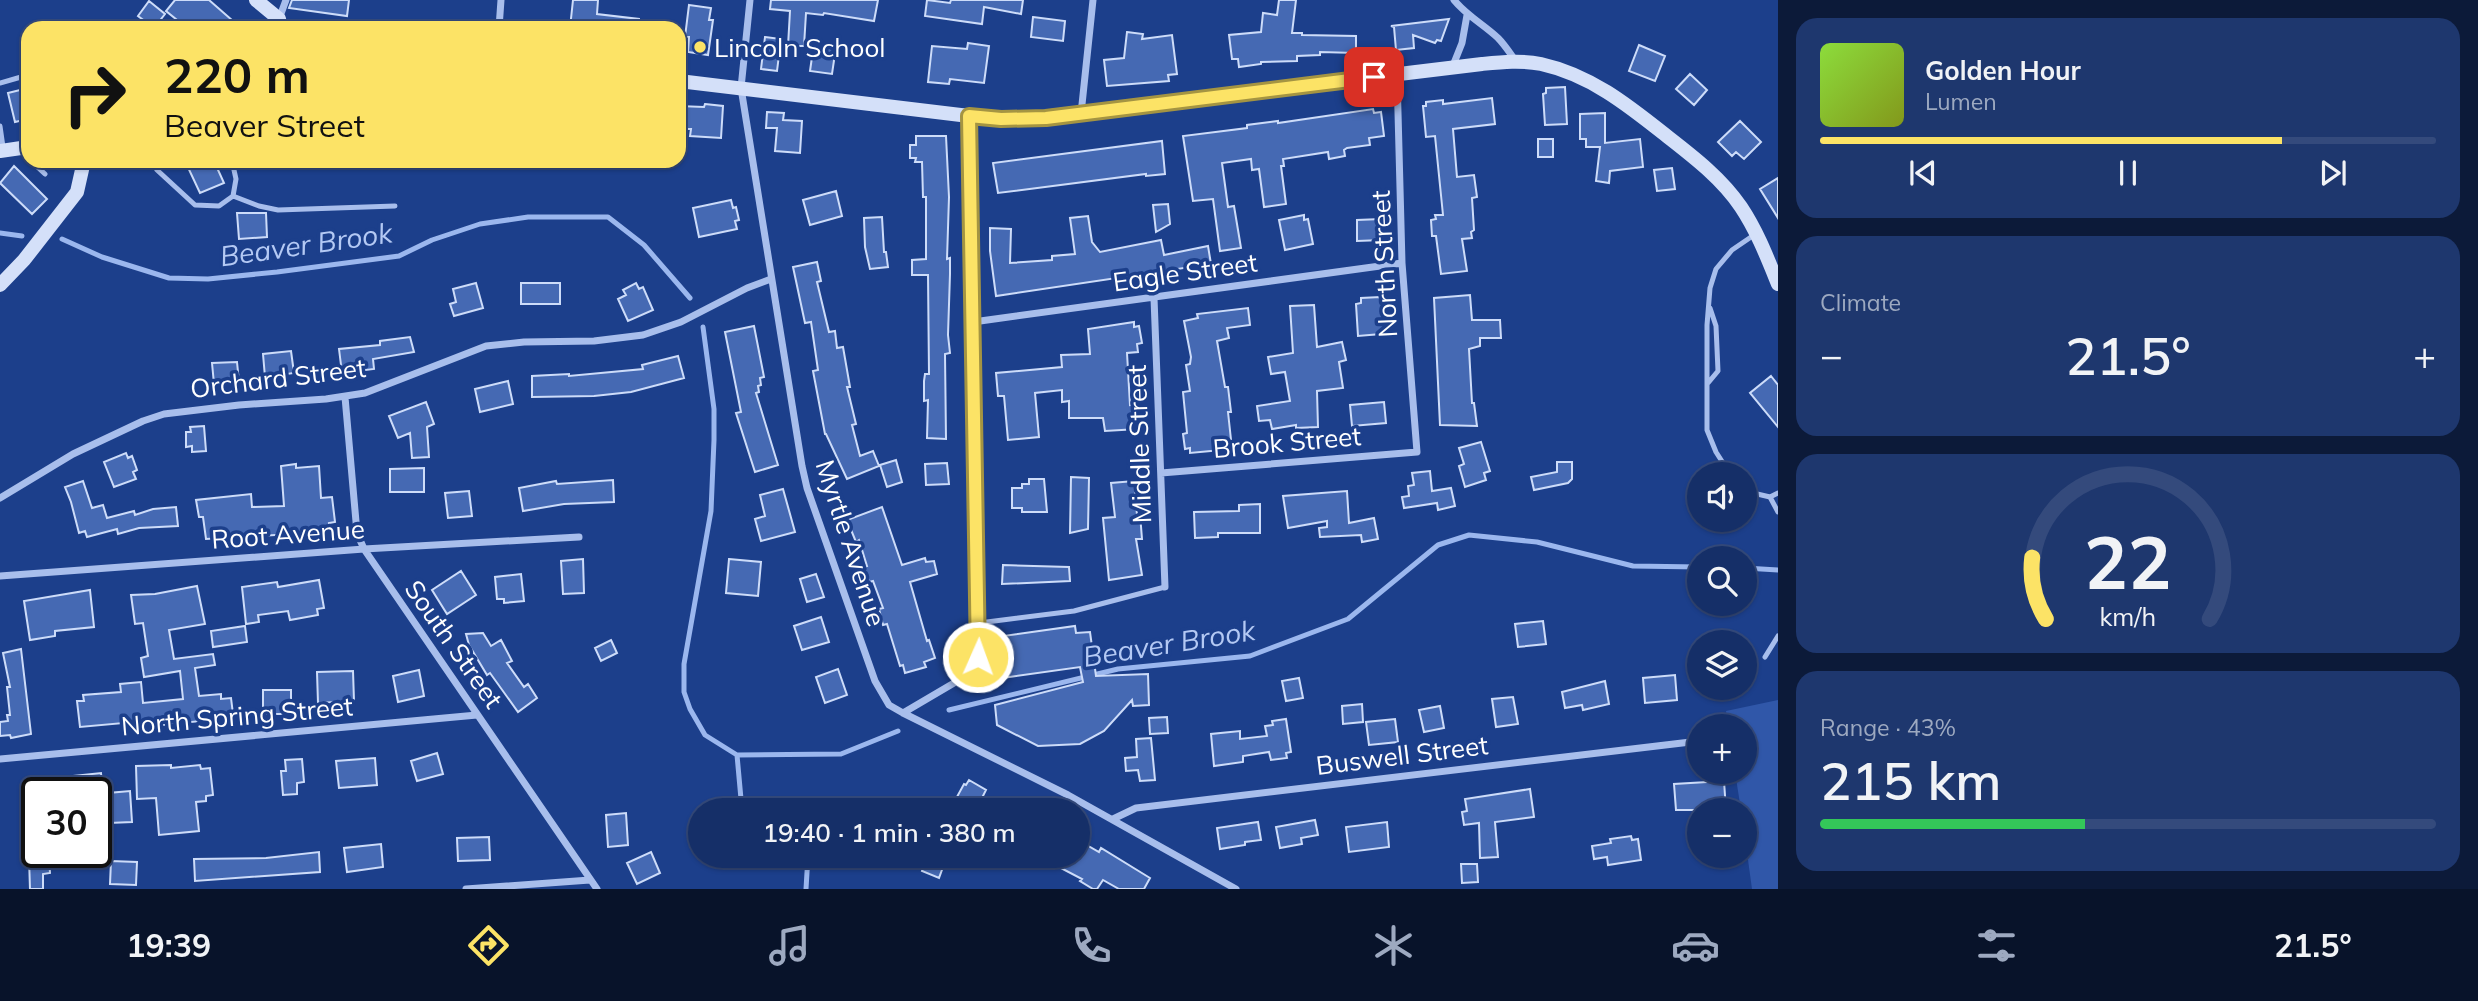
<!DOCTYPE html>
<html lang="en">
<head>
<meta charset="utf-8">
<style>
  body { margin:0; font-family:Mulish,sans-serif; background:#1e376e; color:#f1f3f6; height:100vh; display:flex; flex-direction:column; font-size:26px; white-space:nowrap }
  * { box-sizing:border-box; margin:0 }
  p { font-size:23px; color:#9da9c0 }
  .icon { flex:none; width:38px; height:38px; fill:none; stroke:currentColor; stroke-width:2; stroke-linecap:round; stroke-linejoin:round }
  .map { position:relative; flex:1; overflow:hidden }
  .sheet { display:flex; flex-direction:column; gap:18px; padding:18px; background:#0c1a39; width:700px }
  .sheet>* { flex:none }
  .top-card { position:absolute; left:21px; top:21px; width:665px; height:147px; border-radius:21px; box-shadow:0 2px 5px #0004,0 0 0 2px #344a7c; background:#fce366; color:#111; overflow:hidden }
  .fabs { position:absolute; left:1687px; top:462px; display:grid; gap:14px }
  .fabs a { display:grid; place-items:center; width:70px; height:70px; border-radius:50%; background:#152f68; box-shadow:0 2px 5px #0004,0 0 0 2px #344a7c; font-size:35px }
  .speed { position:absolute; left:21px; top:777px; display:flex; gap:14px; font-size:35px; font-weight:700; text-align:center }
  .speed>* { display:grid; place-content:center; width:91px; height:91px; border-radius:50%; background:#152f68; box-shadow:0 2px 5px #0004,0 0 0 2px #344a7c; line-height:1 }
  .speed .limit { border:4px solid #111; border-radius:10px; background:#fff; color:#111 }
  .pin { position:absolute; display:grid; place-items:center; width:60px; height:60px; color:#fff; margin:-30px; border-radius:14px; box-shadow:0 4px 10px #0006 }
  .me { position:absolute; width:77px; margin:-38px; rotate:2deg; stroke-linejoin:round; filter:drop-shadow(0 0 5px #0008) }
  .turn { display:flex; align-items:center; gap:24px; height:147px; padding:0 28px; font-size:32px }
  .turn .icon { width:91px; height:91px; stroke-width:2.5 }
  .turn b { display:block; font-size:49px; line-height:60px }
  .big { font-size:52px; font-weight:600; line-height:1.1 }
  .sheet .card { flex:1; display:flex; flex-direction:column; justify-content:center; gap:10px; min-width:0; padding:0 24px; border-radius:21px; background:#1e376e }
  .sheet .dial { align-items:center; gap:0 }
  .dial svg { height:182px; overflow:visible; fill:none; stroke:#344a7c; stroke-width:7; stroke-linecap:round; text-anchor:middle }
  .dial text { fill:#f1f3f6; stroke:none }
  .song { display:flex; align-items:center; gap:21px }
  .cover { width:84px; height:84px; border-radius:10px; background:linear-gradient(135deg,hsl(90 70% 55%),hsl(70 70% 35%)) }
  .played { height:7px; border-radius:4px; background:linear-gradient(90deg,#fce366 75%,#344a7c 75%) }
  .keys { display:flex; justify-content:space-around; direction:ltr }
  .heat { display:flex; justify-content:space-between; align-items:center; font-size:38px; direction:ltr }
  .charge { height:10px; border-radius:5px; background:linear-gradient(90deg,#34c759 43%,#344a7c 0) }
  .trip { position:absolute; left:688px; top:798px; width:402px; height:70px; border-radius:35px; background:#152f68; box-shadow:0 2px 5px #0004,0 0 0 2px #344a7c; font-weight:600; line-height:70px; text-align:center }
  .menu { display:flex; height:112px; justify-content:space-around; align-items:center; background:#08132a; color:#9da9c0 }
  .menu .icon { width:49px; height:49px }
  .menu .current { color:#fce366 }
  .menu b { font-size:32px; color:#f1f3f6 }
  main { display:flex; flex:1; min-height:0 }
  .map>svg:first-child { display:block }
  .green { fill:#3057a9 }
  .lines { fill:none; stroke-linecap:round; stroke-linejoin:round }
  .stream { stroke:#9bb7ee; stroke-width:5 }
  .building { fill:#4569b3; stroke:#cddcf9; stroke-width:2 }
  .lane { stroke:#a8beec; stroke-width:5 }
  .street { stroke:#a8beec; stroke-width:7 }
  .secondary { stroke:#d4e0f9; stroke-width:14 }
  .route-casing { stroke:#a49442; stroke-width:18 }
  .route { stroke:#fce366; stroke-width:12 }
  .poi-dot { fill:#fce366; stroke:#1c3f8b; stroke-width:2.5 }
  .labels { text-anchor:middle; dominant-baseline:central; stroke-width:7; stroke-linejoin:round; paint-order:stroke }
  .poi-label { font-size:26px; fill:#fff; stroke:#1c3f8b; text-anchor:start }
  .street-label { font-size:26px; fill:#fff; stroke:#1c3f8b }
  .water-label { font-size:28px; font-style:italic; fill:#b4c9f4; stroke:#1c3f8b }
</style>
</head>
<body>
<main>
<div class="map">
<svg width="1778" height="889" viewBox="0 0 1778 889">
  <rect width="100%" height="100%" fill="#1c3f8b"/>
  <path class="green" d="M1778 700V889H1752L1745 838V810H1741L1735 772H1745V726H1728L1726 711Z"/>
  <g class="lines">
    <path class="stream" d="M0 233 22 236
      M62 239 102 257 169 278 208 279 277 272 399 256 432 240 480 224 528 217H608L644 245 690 298
      M703 327 714 409V440L711 511 684 664V692L690 709 705 735 737 755 841 754 898 731
      M1745 568 1778 570
      M949 710 1118 669 1250 656 1348 619 1438 545 1469 535 1537 542 1633 566 1699 567
      M737 755 742 810
      M806 889 808 856"/>
  </g>
  <path class="building" d="M175 0H209L241 28H187L166 11Z
    M292 0H349L347 16 289 8Z
    M573 0H598L597 14 639 19V28H570Z
    M771 0H878L874 21 824 13 823 15 806 13 804 46H788L790 11 770 9Z
    M927 0 950 3 951 0H1023L1021 14 984 7 982 24 925 16Z
    M1279 0H1296L1292 33H1302V35L1356 36V53L1320 52V55L1297 56V61L1261 62V64L1239 67 1238 59H1232L1229 35 1261 32 1263 13 1277 15Z
    M149 1 165 14 154 28 138 16Z
    M689 5 711 8 709 20H713L708 55 688 52 689 37H685Z
    M1033 17 1065 21 1063 41 1031 37Z
    M1449 19 1441 41 1437 40 1435 43 1413 35 1414 48 1396 50 1394 27 1391 26Z
    M1127 32 1143 34 1142 39 1172 35 1177 74 1168 75 1169 81 1107 86 1104 60 1124 58Z
    M765 37 781 39 777 71 761 69Z
    M814 43 836 47 832 74 810 71Z
    M968 43 989 46 984 83 950 79 949 84 928 82 932 46 967 49Z
    M1639 45 1665 56 1655 81 1629 71Z
    M1690 74 1707 90 1694 105 1676 89Z
    M1565 87 1567 124 1545 125 1543 94 1546 93V88Z
    M28 88V119L15 122 8 93Z
    M1492 98 1495 124 1453 129 1457 177 1474 175 1477 197 1472 198 1474 230 1471 232 1472 238 1462 239 1467 271 1441 274 1436 236H1432L1431 220 1436 219 1435 215H1443L1435 136 1426 137 1423 106H1426V102L1443 100V104Z
    M705 104 723 106 721 138 690 136 691 129H679V106L704 107Z
    M1373 109 1374 113 1381 112 1384 136 1369 138 1370 145 1347 148 1344 150 1345 156 1329 159 1328 152 1283 159 1284 166H1281L1286 204 1264 207 1259 169 1252 170 1251 159 1222 163 1228 207 1234 206 1241 248 1220 251 1213 199 1193 201 1183 136 1247 128V125L1278 121V123Z
    M767 112 784 113 783 120 802 121 800 153 775 151 777 128H766Z
    M1605 113V143L1640 139 1643 167 1610 171 1609 183 1596 181 1600 147H1586V139H1580V114Z
    M1740 121 1761 142 1744 159 1736 152 1732 156 1718 142Z
    M916 136H946L949 197 947 259 950 258V274L948 335 950 353 945 354 946 439 927 438 928 400 924 401V381L925 374H929L928 275H912V260L926 259V197H923L922 162H915L916 158H910V145H916Z
    M1538 139H1553V157H1538Z
    M1162 141 1165 174 1146 176V174L998 193 993 163Z
    M185 161H214L224 183 200 193Z
    M14 166 47 199 32 214 0 183Z
    M1672 168 1675 189 1657 191 1654 170Z
    M1778 178V218L1760 189Z
    M836 191 842 216 810 225 803 200Z
    M731 200 733 208 736 207 739 220 735 221 737 229 699 237 693 208Z
    M1168 204 1170 224 1156 232 1153 205Z
    M237 213H266L267 237 239 239Z
    M1304 215V220L1308 219 1313 244 1285 250 1279 220Z
    M1088 216 1092 242 1100 252 1161 240 1164 255 1208 246 1211 264 996 296 990 251V228L1011 229 1010 263 1052 260V256L1075 254 1070 218Z
    M882 217 884 252H886L888 267 870 269 865 247 864 218Z
    M1381 219 1382 240 1357 241V220Z
    M817 262 821 281 817 282 829 332 835 331 837 348 843 347 850 387H847L856 424 852 425 860 456 873 451 879 466 847 479 826 434H825L813 371 818 370 811 322 805 323 793 267Z
    M476 283 483 308 454 316 450 304 456 302 453 289Z
    M521 283H560V304H521Z
    M636 283 639 289 643 287 653 310 628 321 618 299 626 295 623 290Z
    M1470 295 1472 320H1500L1501 338H1480V346L1469 349 1472 403H1474L1477 426 1440 425 1434 298Z
    M1380 297V302H1383L1386 330H1381V334L1358 336 1356 304 1361 303V298Z
    M1314 305 1317 347 1342 342 1346 360 1339 362 1343 388 1317 391 1318 427 1296 428V425L1272 429 1270 420 1259 421 1257 406 1290 401 1285 372 1271 374 1268 357 1293 353 1290 306Z
    M1248 308 1250 325 1227 328 1229 338 1217 341 1225 387H1228L1231 412H1228L1232 449 1190 453V448L1185 449 1183 434 1187 433 1183 392 1190 391 1186 365 1190 364 1191 357 1184 321 1198 318 1197 314Z
    M1134 322V327L1139 326 1142 343 1137 344 1138 352 1127 353 1130 405 1137 404 1138 429 1105 431 1103 418H1069V401L1062 402V390L1035 393 1039 437 1008 440 1004 396H998L996 373 1062 367 1061 355 1090 354 1088 329Z
    M754 326 764 377 760 378 761 385 758 386 759 392 756 393 778 465 755 472 736 413 741 412 725 332Z
    M410 337 414 352 373 359 374 369 342 373 339 349 380 345V341Z
    M291 351 294 373 265 377 263 354Z
    M678 356 684 378 631 392 594 396 532 397V376L569 374V376L643 369 642 365Z
    M237 362 239 382 214 384 212 363Z
    M1771 376 1778 385V427L1750 393Z
    M508 381 513 404 480 412 475 389Z
    M426 402 434 424 427 427 429 457 412 458 410 433 398 438 389 416Z
    M1384 402 1386 423 1352 426 1350 405Z
    M204 426 206 451 192 452V446L186 447V432H191L190 427Z
    M1481 442 1490 471 1484 473 1486 480 1465 487 1459 466 1464 464 1459 448Z
    M126 453 128 458 132 456 137 470 133 472 136 479 114 487 104 462Z
    M896 460 902 482 887 487 880 465Z
    M1557 462H1572V479L1568 483 1534 490 1531 477 1557 472Z
    M947 463 949 484 926 485 925 464Z
    M296 464V468L319 466 321 498 332 497 335 522 329 523 330 529 293 534 206 539 203 517H199L196 500 251 494 252 507 284 506 281 466Z
    M424 468V492H390V469Z
    M1430 471 1432 491 1451 488 1455 506 1438 510 1437 503 1404 508 1402 497 1409 496 1408 486 1414 485 1412 473Z
    M1071 477 1089 478 1088 529 1070 533Z
    M1029 479H1044L1047 512H1022V508H1012V488H1022V484H1029Z
    M613 480 614 502 564 504 523 511 519 488 556 481 557 484Z
    M83 481 92 508 103 505 107 518 134 511 135 515 153 509 176 507 178 526 139 528 118 534 117 529 87 537 85 531 79 533 71 502 65 487Z
    M1134 481 1137 515 1140 514 1142 539H1136L1142 575 1109 580 1103 518 1115 517 1111 483Z
    M783 489 795 532 761 541 755 519 765 516 760 495Z
    M469 491 472 516 448 518 445 493Z
    M1347 491 1349 523 1374 518 1378 539 1362 542 1361 535 1320 537 1319 528 1327 527V521L1288 528 1283 496Z
    M1260 504V533H1218V537L1195 538 1194 512 1239 511V505Z
    M882 507 902 565 925 558 926 562 934 561 937 574 910 582 927 641 929 640 935 658 924 662 926 667 905 673 903 665 900 666 887 624 883 625 879 609 883 608 873 581 869 582 864 567 867 566 859 540 856 542 847 520Z
    M583 559 584 593 563 594 561 561Z
    M729 559 761 562 758 596 726 593Z
    M1003 565 1069 567 1070 581 1002 584Z
    M461 571 476 595 447 614 432 590Z
    M521 574 524 601 504 603V599H497L495 577Z
    M816 574 824 597 807 602 800 579Z
    M319 580 324 608 317 609 318 615 290 620 288 611 258 615 259 622 246 624 242 587 277 582 278 587Z
    M197 586 205 624 169 630 174 659 213 654 215 665 195 668 199 696 221 694V699L231 698 233 714 217 715 218 722 200 723V721L154 726V723L123 725V723L80 727 77 701H84L83 695 121 692 120 684 141 682 143 703 183 699 180 671 144 677 141 658 148 656 143 623 135 624 131 595 155 594Z
    M90 590 94 627 55 631V636L30 640 24 601Z
    M821 617 829 642 802 650 794 626Z
    M1543 621 1546 644 1518 647 1515 624Z
    M245 626 247 642 213 647 211 631Z
    M1075 626 1076 633 1090 632 1096 676 1148 674 1149 705 1133 706 1132 700 1104 731 1080 744 1038 746 997 725 995 705 1083 682 1080 667 1002 678 996 637Z
    M483 633 491 646 501 640 512 661 507 663 524 687 528 684 537 698 518 712 490 673 487 675 469 645 466 634Z
    M611 640 617 653 601 661 595 648Z
    M21 649 31 734 11 738 10 735 0 736V722L8 721 7 715H10L7 687H10L3 653Z
    M838 669 847 695 825 703 816 677Z
    M419 670 424 696 398 702 393 676Z
    M353 671 354 701 318 703 317 672Z
    M1675 675 1677 700 1645 703 1643 678Z
    M1299 678 1303 698 1286 701 1282 681Z
    M1605 681 1609 704 1583 710 1582 705 1565 708 1562 692Z
    M263 690H291V714H263Z
    M1513 697 1518 724 1496 727 1492 699Z
    M1362 704 1363 722 1343 724 1342 706Z
    M1440 706 1444 728 1424 732 1419 710Z
    M1167 717 1168 733 1150 734 1149 718Z
    M1286 719 1291 752 1286 753 1287 758 1271 760 1269 752 1243 756V762L1214 766 1211 734 1240 731V739L1267 736 1265 726 1273 725 1272 721Z
    M1395 719 1398 742 1369 745 1366 722Z
    M1151 738 1155 780 1140 781 1138 770 1126 771 1125 758 1137 757 1136 739Z
    M437 753 443 774 417 781 411 761Z
    M375 758 377 785 339 788 336 761Z
    M302 759 304 782 297 783V794L283 795 281 771H286L285 760Z
    M171 765V768L200 765 201 769 210 768 213 795 206 796V801L196 802 199 831 159 835 156 798 137 799 136 766Z
    M101 773 103 793H76L74 776Z
    M969 780 986 790 976 810H959L952 806 964 784 966 785Z
    M1724 781 1726 810H1676L1674 784Z
    M1530 789 1534 817 1495 822 1498 857 1480 858 1479 823 1464 825 1462 812 1467 811 1465 799Z
    M130 791 132 822 109 823 108 793Z
    M626 813 628 845 608 847 606 815Z
    M1315 820 1318 835 1301 838 1302 844 1280 848 1276 827Z
    M1258 822 1261 840 1245 842V845L1220 849 1217 828Z
    M1387 822 1389 847 1349 852 1346 827Z
    M1631 836 1632 840 1638 839 1641 860 1608 865 1607 857 1594 859 1592 846 1611 843 1610 839Z
    M489 837 490 860 458 861 457 838Z
    M1078 840 1099 852 1101 848 1150 878 1144 889H1119L1103 880 1097 889H1093L1080 881 1082 879 1038 856H1078Z
    M381 844 383 867 347 872 344 848Z
    M319 852 320 872 195 881 194 859 266 858Z
    M651 852 660 873 637 884 627 863Z
    M927 856H947L939 878 922 871Z
    M49 857 50 873 43 874V889H30L29 858Z
    M111 861 137 862 136 885 110 884Z
    M1461 864H1477L1478 882 1462 883Z"/>
  <g class="lines">
    <path class="lane" d="M0 83 28 75
      M0 126 3 147
      M31 161 45 174
      M152 161 157 170 195 205 219 206 233 196 236 179 232 161
      M233 196 259 206 278 210 395 206
      M1708 383 1718 371 1716 326 1710 308
      M1730 474 1716 452 1707 430V325L1710 288 1716 269 1732 250 1754 235
      M1745 488 1753 493 1770 497 1778 493
      M1770 497 1778 512
      M979 623 1074 611 1165 587
      M1765 657 1778 636"/>
    <path class="street" d="M750 0 741 88 802 466 807 488 875 681 889 705 903 713 1068 795 1236 889
      M1454 0C1467 16 1483 24 1498 38 1504 44 1510 53 1515 60
      M279 19 286 0
      M499 28 501 0
      M1452 68 1462 43 1467 15
      M1081 114 1093 0
      M1154 298 1165 587
      M973 322 1402 263
      M345 397 357 533 364 549 597 889
      M1161 473 1417 452 1402 263 1397 75
      M0 498 73 454 143 421 164 414 239 405 326 399 365 393 486 346 524 342 594 341 643 335 681 322 747 288 771 279
      M0 576 364 549 579 537
      M903 713 971 673 978 657 969 116
      M0 759 477 715
      M1113 819 1136 808 1699 741
      M466 889 590 880"/>
    <path class="secondary" d="M256 0 279 19 281 28
      M679 81 969 116 1027 119 1482 64C1502 62 1521 60 1541 64 1591 75 1629 106 1668 137 1695 158 1722 179 1741 207 1757 231 1767 257 1778 284
      M0 151 28 147
      M0 285 24 260 77 192 84 161"/>
  </g>
  <g class="lines">
    <defs>
      <path id="route" d="M978 657 969 116 1001 119 1046 118 1374 77"/>
    </defs>
    <use href="#route" class="route-casing"/>
    <use href="#route" class="route"/>
  </g>
  <circle class="poi-dot" cx="700" cy="47" r="7"/>
  <g class="labels">
    <g class="poi-label">
      <text x="714" y="47">Lincoln School</text>
    </g>
    <g class="street-label">
      <text transform="translate(1384 264) rotate(-93)">North Street</text>
      <text transform="translate(1185 272) rotate(-8)">Eagle Street</text>
      <text transform="translate(278 378) rotate(-7)">Orchard Street</text>
      <text transform="translate(1287 442) rotate(-5)">Brook Street</text>
      <text transform="translate(1139 444) rotate(-92)">Middle Street</text>
      <text transform="translate(288 534) rotate(-4)">Root Avenue</text>
      <text transform="translate(851 543) rotate(72)">Myrtle Avenue</text>
      <text transform="translate(454 644) rotate(55)">South Street</text>
      <text transform="translate(237 716) rotate(-5)">North Spring Street</text>
      <text transform="translate(1402 755) rotate(-7)">Buswell Street</text>
    </g>
    <g class="water-label">
      <text transform="translate(306 244) rotate(-8)">Beaver Brook</text>
      <text transform="translate(1169 643) rotate(-9)">Beaver Brook</text>
    </g>
  </g>
</svg>
<div class="fabs">
<a><svg class="icon" aria-label="sound" viewBox="0 0 24 24"><path d="M4 9h4l5-4v14l-5-4H4zM17 9q2 3 0 6"/></svg></a>
<a><svg class="icon" aria-label="search" viewBox="0 0 24 24"><circle cx="10" cy="10" r="6"/><path d="M15 15l6 6"/></svg></a>
<a><svg class="icon" aria-label="layers" viewBox="0 0 24 24"><path d="M12 4l9 5-9 5-9-5zM3 14l9 5 9-5"/></svg></a>
<a>+</a>
<a>−</a>
</div>
<div class="speed"><div class="limit">30</div></div>
<div class="pin" style="left:1374px;top:77px;background:#d93025"><svg class="icon" aria-label="arrive" viewBox="0 0 24 24"><path d="M6 21V4h12l-3 4 3 4H6"/></svg></div>
<svg class="me" style="left:978px;top:657px" viewBox="-20 -20 40 40"><circle r="17" fill="#fce366" stroke="#fff" stroke-width="3"/><path d="M0-11L8 9 0 5-8 9z" fill="#fff"/></svg>
<div class="trip">19:40 · 1 min · 380 m</div>
<div class="top-card">
<div class="turn"><svg class="icon" aria-label="right" viewBox="0 0 24 24"><path d="M7 20v-9h11M14 6l5 5-5 5"/></svg><div><b>220 m</b>Beaver Street</div></div>
</div>
</div>
<section class="sheet">
<div class="card">
<div class="song"><i class="cover"></i><div><b>Golden Hour</b><p>Lumen</p></div></div>
<div class="played"></div>
<div class="keys"><svg class="icon" aria-label="previous" viewBox="0 0 24 24"><path d="M18 5L8 12l10 7zM5 5v14"/></svg><svg class="icon" aria-label="pause" viewBox="0 0 24 24"><path d="M8 5v14M16 5v14"/></svg><svg class="icon" aria-label="next" viewBox="0 0 24 24"><path d="M6 5l10 7-10 7zM19 5v14"/></svg></div>
</div>
<div class="card"><p>Climate</p>
<div class="heat"><a>−</a><b class="big">21.5°</b><a>+</a></div>
</div>
<div class="card dial"><svg viewBox="0 0 100 80">
<path d="M14 69A42 42 0 1 1 86 69"/>
<path d="M14 69A42 42 0 0 1 8 42" stroke="#fce366"/>
<text x="50" y="56" font-size="32" font-weight="700">22</text>
<text x="50" y="72" font-size="11">km/h</text>
</svg></div>
<div class="card"><p>Range · 43%</p><b class="big">215 km</b><div class="charge"></div></div>
</section>
</main>
<nav class="menu">
<b>19:39</b>
<svg class="icon current" aria-label="directions" viewBox="0 0 24 24"><path d="M12 3l9 9-9 9-9-9zM9 14v-3h6M13 9l2 2-2 2"/></svg>
<svg class="icon" aria-label="music" viewBox="0 0 24 24"><path d="M9 18V5l10-2v13"/><circle cx="6" cy="18" r="3"/><circle cx="16" cy="16" r="3"/></svg>
<svg class="icon" aria-label="phone" viewBox="0 0 24 24"><path d="M5 4h4l2 5-3 2q2 4 5 5l2-3 5 2v4C11 20 4 13 5 4z"/></svg>
<svg class="icon" aria-label="climate" viewBox="0 0 24 24"><path d="M12 3v18M4 7l16 10M4 17L20 7"/></svg>
<svg class="icon" aria-label="car" viewBox="0 0 24 24"><path d="M5 17H2v-5l4-1 3-4h7l3 4 3 1v5h-3M9 17h6M6 11h13"/><circle cx="7" cy="17" r="2"/><circle cx="17" cy="17" r="2"/></svg>
<svg class="icon" aria-label="filters" viewBox="0 0 24 24"><path d="M4 7h16M4 17h16"/><circle cx="9" cy="7" r="2"/><circle cx="15" cy="17" r="2"/></svg>
<b>21.5°</b>
</nav>
</body>
</html>
